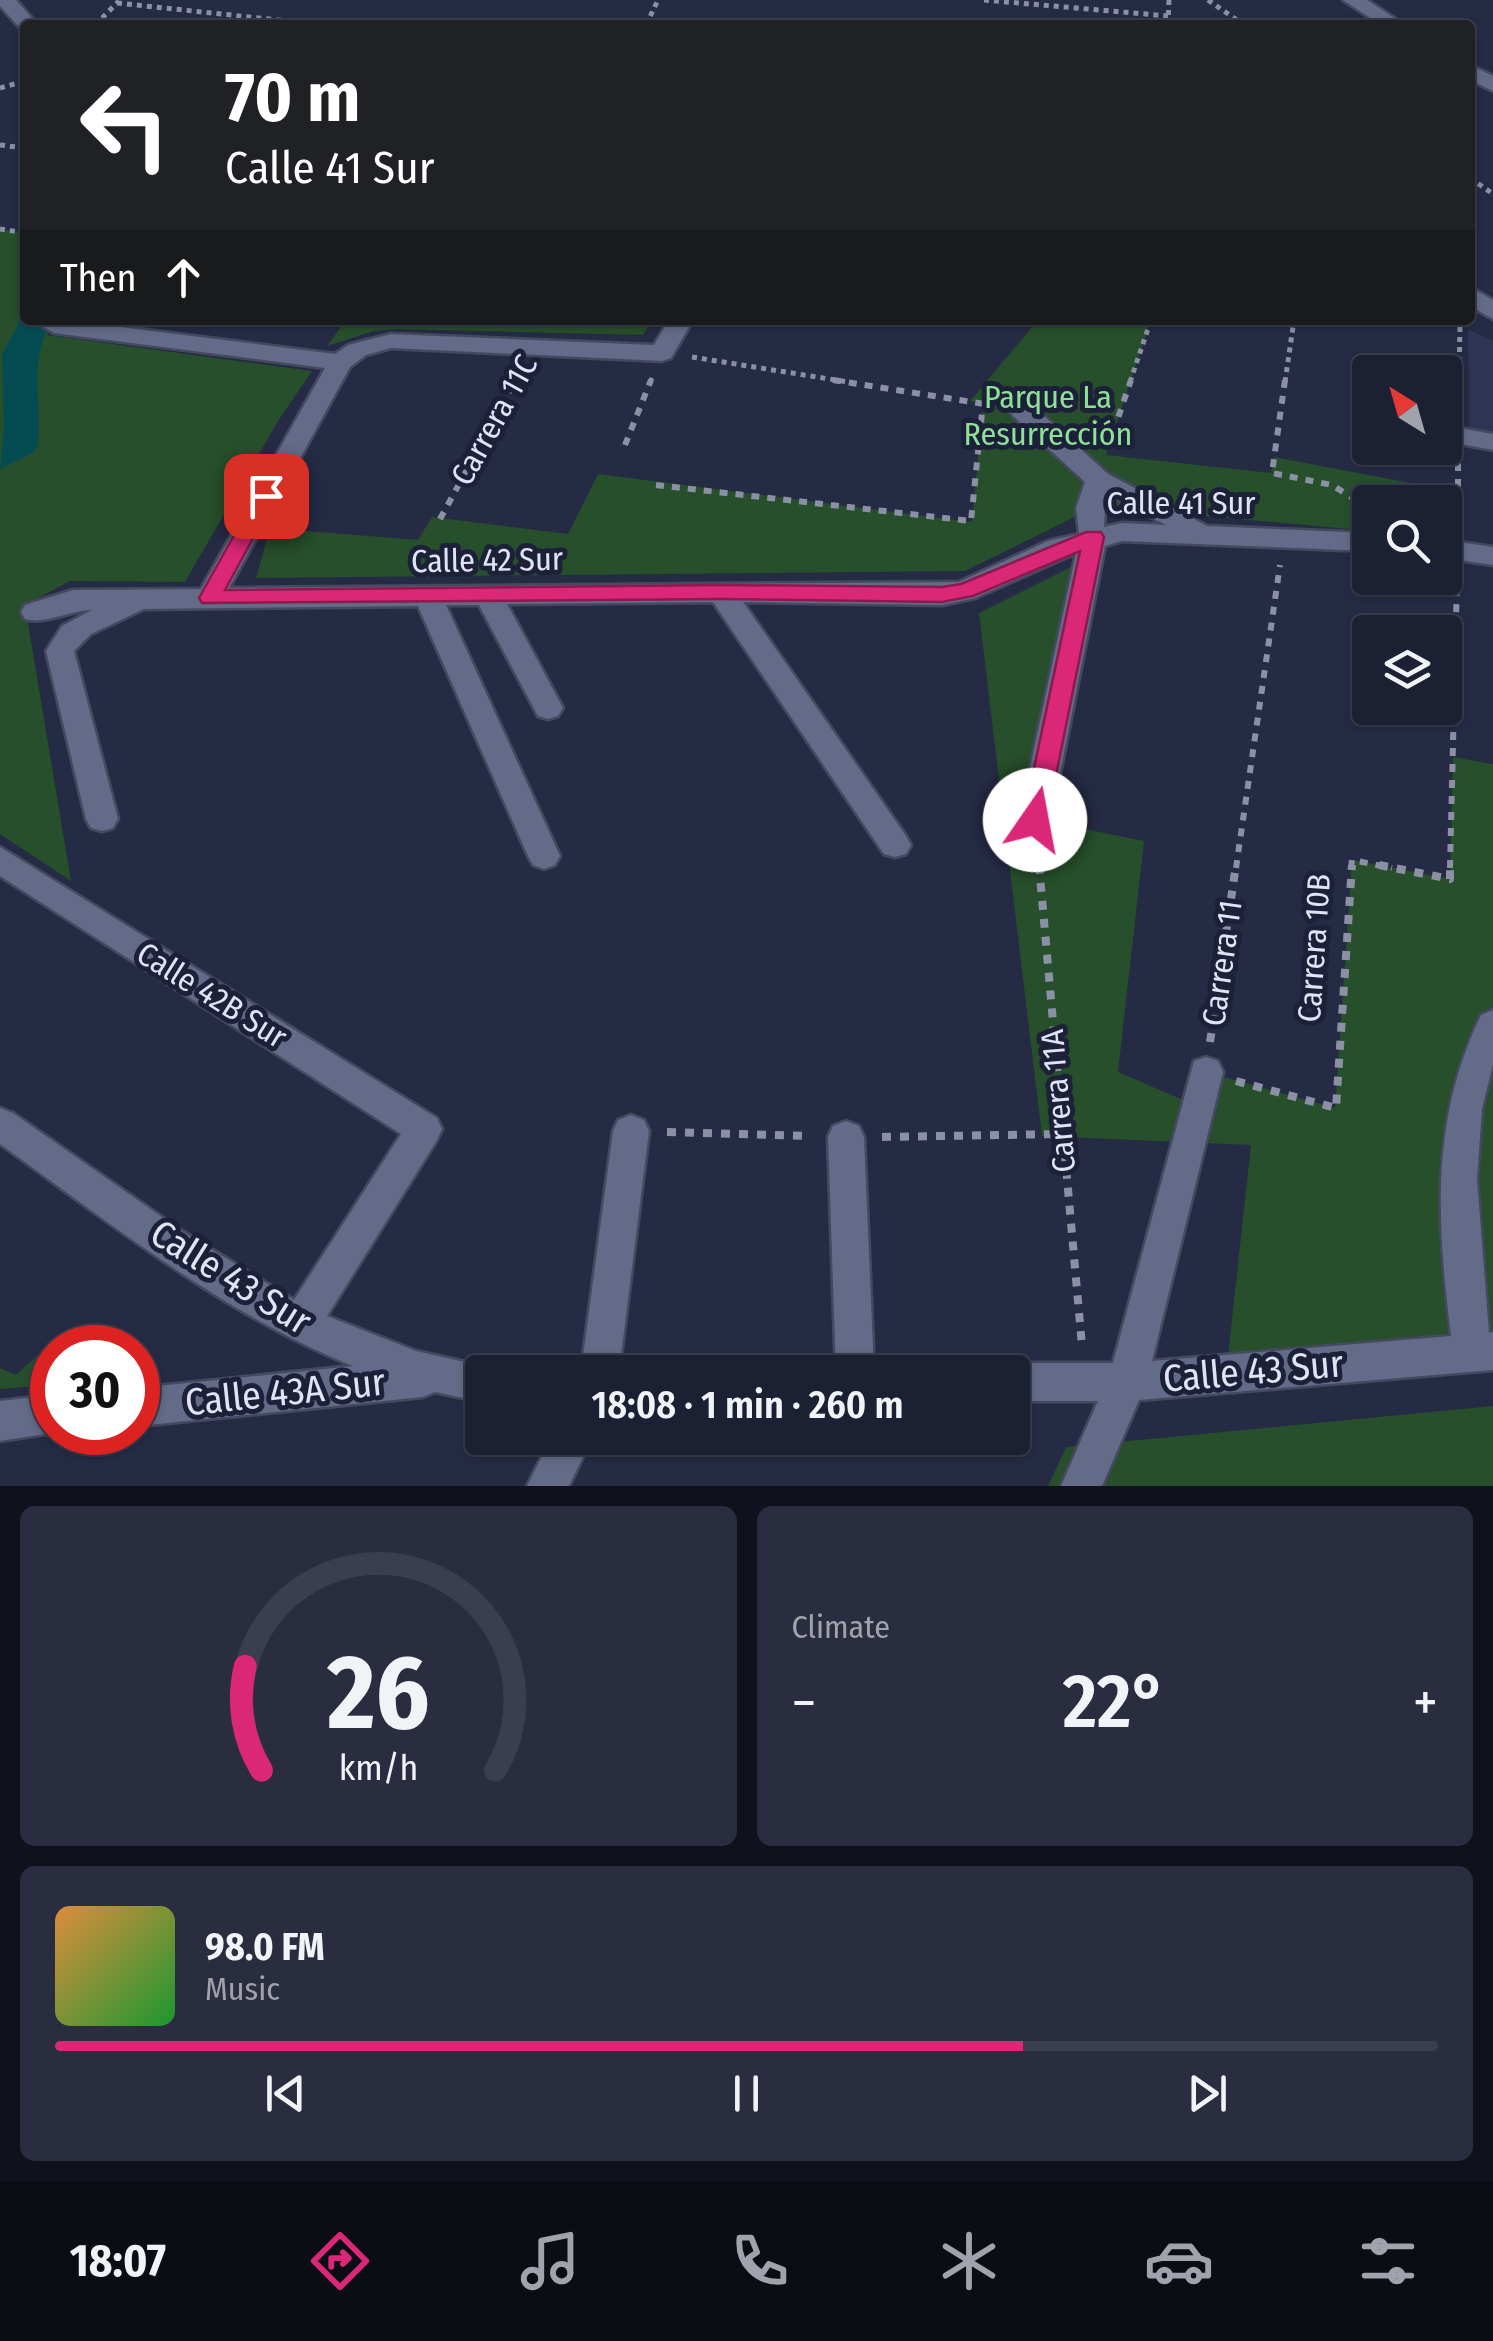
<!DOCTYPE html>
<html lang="en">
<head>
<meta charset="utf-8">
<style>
  body { margin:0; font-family:"Fira Sans Condensed",sans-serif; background:#292d3f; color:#f1f3f6; height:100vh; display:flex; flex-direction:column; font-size:38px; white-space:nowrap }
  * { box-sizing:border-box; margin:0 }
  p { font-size:32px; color:#a0a3ac }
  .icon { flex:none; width:55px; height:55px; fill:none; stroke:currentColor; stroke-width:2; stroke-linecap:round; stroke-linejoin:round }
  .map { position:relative; height:1486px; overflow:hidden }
  .side { display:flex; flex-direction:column; gap:20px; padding:20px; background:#0f121c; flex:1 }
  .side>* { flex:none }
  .guide { position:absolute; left:20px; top:20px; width:1455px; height:305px; border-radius:10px; box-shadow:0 2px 8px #0004,0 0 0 2px #3a3e4e; background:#202124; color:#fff; overflow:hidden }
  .needle { width:65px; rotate:323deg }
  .controls { position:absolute; left:1352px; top:355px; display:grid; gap:20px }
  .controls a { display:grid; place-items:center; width:110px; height:110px; border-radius:10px; background:#1c2033; box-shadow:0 2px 8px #0004,0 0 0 2px #3a3e4e; font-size:50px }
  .speed { position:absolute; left:30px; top:1325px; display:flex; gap:20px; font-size:50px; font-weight:700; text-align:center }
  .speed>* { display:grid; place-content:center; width:130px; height:130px; border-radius:50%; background:#1c2033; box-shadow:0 2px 8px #0004,0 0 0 2px #3a3e4e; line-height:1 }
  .speed .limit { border:15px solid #d22; background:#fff; color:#111 }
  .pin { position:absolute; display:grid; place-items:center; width:85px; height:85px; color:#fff; margin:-42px; border-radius:20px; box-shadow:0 5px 15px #0006 }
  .me { position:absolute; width:110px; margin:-55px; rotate:12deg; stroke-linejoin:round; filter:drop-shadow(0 0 8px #0008) }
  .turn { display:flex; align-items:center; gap:35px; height:210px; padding:0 40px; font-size:45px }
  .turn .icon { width:130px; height:130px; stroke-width:2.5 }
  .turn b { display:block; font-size:70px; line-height:85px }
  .then { display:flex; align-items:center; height:95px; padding:0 40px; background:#0003; gap:20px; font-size:38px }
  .big { font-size:75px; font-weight:600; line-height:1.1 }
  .side .widget { flex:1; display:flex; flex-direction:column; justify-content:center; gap:15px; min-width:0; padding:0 35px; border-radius:15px; background:#292d3f }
  .side .dial { align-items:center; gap:0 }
  .dial svg { height:260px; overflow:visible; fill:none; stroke:#3a3e4e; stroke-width:7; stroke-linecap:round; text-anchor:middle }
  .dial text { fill:#f1f3f6; stroke:none }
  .song { display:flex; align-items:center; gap:30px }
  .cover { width:120px; height:120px; border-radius:15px; background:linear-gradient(135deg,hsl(30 70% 55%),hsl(130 70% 35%)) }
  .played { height:10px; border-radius:5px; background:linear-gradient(90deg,#db2777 70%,#3a3e4e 70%) }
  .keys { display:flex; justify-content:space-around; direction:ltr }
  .heat { display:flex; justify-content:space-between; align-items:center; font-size:55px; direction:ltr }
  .side .tiles { flex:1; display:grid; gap:20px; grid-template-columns:1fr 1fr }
  .widget:last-child { grid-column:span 2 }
  .trip { position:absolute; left:465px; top:1355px; width:565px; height:100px; border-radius:10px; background:#1c2033; box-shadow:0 2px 8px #0004,0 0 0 2px #3a3e4e; font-weight:600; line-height:100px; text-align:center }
  .tabs { display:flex; height:160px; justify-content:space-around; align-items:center; background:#0b0d14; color:#a0a3ac }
  .tabs .icon { width:70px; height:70px }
  .tabs .active { color:#db2777 }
  .tabs b { font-size:45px; color:#f1f3f6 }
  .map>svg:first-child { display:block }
  .built { fill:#2d3454 }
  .green { fill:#274f2b }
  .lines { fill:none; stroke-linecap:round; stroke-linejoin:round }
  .canal { fill:#054c52; fill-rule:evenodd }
  .minor-casing { stroke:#45495f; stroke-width:5 }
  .path-far2 { stroke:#8b90a5; stroke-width:5; stroke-dasharray:5 5; stroke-linecap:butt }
  .path-far1 { stroke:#8b90a5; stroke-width:6; stroke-dasharray:8 8; stroke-linecap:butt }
  .path { stroke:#8b90a5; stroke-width:8; stroke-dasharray:9 9; stroke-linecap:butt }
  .minor { fill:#636b88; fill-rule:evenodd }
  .route { fill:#db2777; stroke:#8e194d; stroke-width:2.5 }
  .labels { text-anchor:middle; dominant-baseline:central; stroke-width:10; stroke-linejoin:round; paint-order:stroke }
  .park-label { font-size:32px; fill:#8ee295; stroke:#1c2139 }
  .street-label { font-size:32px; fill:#e0e4f5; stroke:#1c2139 }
  .near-street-label { font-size:38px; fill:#e0e4f5; stroke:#1c2139 }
</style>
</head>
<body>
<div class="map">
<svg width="1493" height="1486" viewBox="0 0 1493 1486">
  <rect width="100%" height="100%" fill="#252b44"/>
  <path class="built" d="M1468 329 1493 341V434L1469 430Z"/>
  <path class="green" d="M0 229 25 233V320H57L47 335 312 371 278 421 185 582 70 581 25 605 71 881 0 834Z
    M346 320H652L643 335 396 329 374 331 327 346Z
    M1038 320H1151L1106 455 1271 473 1274 457 1458 492 1457 539 1445 538V502H1370V531L1097 506 965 571 256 578 270 528 418 540 432 517 568 534 598 474 972 522 983 404 970 401Z
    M1089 558 1035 819 1144 841 1118 1072 1197 1106 1206 1072 1335 1108 1352 860 1450 879 1453 757 1493 764V1336L1228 1356 1251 1145 1042 1136 979 613Z
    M39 1354 52 1360V1385L0 1389V1368L16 1375Z
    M1493 1406V1486H1048L1066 1447Z"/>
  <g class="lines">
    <path class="canal" d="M25 312V320H52C27 366 43 396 38 445L33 453 0 469 4 427 2 354Z"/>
    <defs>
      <path id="minor" d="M0 0H16L38 25H25V30L21 29 0 6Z
        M1343 0H1367L1405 25H1381Z
        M1470 65 1493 76V91L1470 80Z
        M1470 287 1493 300V319L1470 306Z
        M65 320 335 354 348 345 391 334 654 345 669 320H693L671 358 662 361 391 348 366 355 350 367 229 588 959 582 1048 541 1079 534 1076 508 1085 482 1013 416 1009 410 1022 402 1031 404 1108 474 1207 526 1370 533V551L1122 541 1105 546 1051 819 1046 828 1035 831 1024 828 1019 819 1076 553 975 598 942 605 743 602 906 836 911 845 906 854 895 857 884 854 713 602 507 604 563 708 558 716 548 719 538 716 479 605H446L560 856 555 865 544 869 533 865 528 856 418 606 144 609 91 634 74 651 118 819 113 828 102 831 91 828 86 819 46 651 62 626 92 610C70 610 45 625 25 619L21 612 25 605 73 590 201 589 325 368 54 333 42 326 45 321ZM1106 494 1166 525 1122 523 1104 527Z
        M1459 428 1493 434V450L1450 442 1446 436Z
        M1445 540 1493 547V565L1445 558Z
        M0 847 437 1118 442 1129 437 1140 327 1316 416 1351 496 1369 497 1372H482V1402L435 1392 423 1397 138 1426V1388L353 1366C225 1315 113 1225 0 1144V1108L13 1113 182 1231 294 1300 401 1134 0 876Z
        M1493 1010V1064L1482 1109 1477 1179 1489 1333 1493 1332V1370L1139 1400 1102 1486H1061L1098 1401H1012V1372H997L1012 1363H1113L1194 1061 1206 1057 1218 1061 1223 1072 1152 1361 1451 1336C1437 1223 1430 1120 1481 1015Z
        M631 1115 644 1120 649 1131 619 1372H581L613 1131 618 1120Z
        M846 1121 859 1126 864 1137 874 1372H836L828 1137 833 1126Z
        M52 1395V1432H57L0 1441V1401Z
        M551 1438H592L569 1486H527Z"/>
    </defs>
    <use href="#minor" class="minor-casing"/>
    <path class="path-far2" d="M984 0 1168 16
      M1208 0 1244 25
      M117 3 325 25
      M95 25 119 1
      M646 25 658 0
      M1168 25 1169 0
      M0 88 25 81
      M0 145 25 148
      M1470 178 1493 194
      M0 229 25 233
      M692 357 848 382
      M515 382 521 371
      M650 382 652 378
      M1130 382 1151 320
      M1285 382 1294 320
      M1459 382 1460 323"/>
    <path class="path-far1" d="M833 380 991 405
      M1285 380 1272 473 1332 485 1370 509
      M1459 411V380
      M625 445 651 380
      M1108 447 1131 380
      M1458 463V526
      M656 485 971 521 983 403
      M440 519 516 380
      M1037 846 1039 868
      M1236 868 1280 565
      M1351 868 1352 860 1392 868
      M1450 868 1457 578"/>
    <path class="path" d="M1039 865 1082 1346
      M1379 865 1450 879V865
      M1210 1042 1236 865
      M1236 1081 1336 1108 1352 865
      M667 1132 810 1136
      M882 1137 1061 1134"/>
    <use href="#minor" class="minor"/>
  </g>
  <path class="route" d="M266 490 276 496 225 590 721 585 942 587 961 584 1086 532H1101L1104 537 1047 820 1043 826H1026L1023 820 1080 551 973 596 942 602 721 599 202 603 199 598 256 496Z"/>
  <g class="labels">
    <g class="park-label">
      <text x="1048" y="397">Parque La<tspan x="1048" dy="37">Resurrección</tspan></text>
    </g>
    <g class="street-label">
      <text transform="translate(494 420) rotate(-61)">Carrera 11C</text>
      <text x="1181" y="503">Calle 41 Sur</text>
      <text transform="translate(487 560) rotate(-1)">Calle 42 Sur</text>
      <text transform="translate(1314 948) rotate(-86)">Carrera 10B</text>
      <text transform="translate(1222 963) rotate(-82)">Carrera 11</text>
      <text transform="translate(212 995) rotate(32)">Calle 42B Sur</text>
      <text transform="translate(1058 1101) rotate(-95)">Carrera 11A</text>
    </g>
    <g class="near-street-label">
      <text transform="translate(231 1277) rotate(32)">Calle 43 Sur</text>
      <text transform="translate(1253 1371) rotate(-5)">Calle 43 Sur</text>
      <text transform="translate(285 1392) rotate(-6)">Calle 43A Sur</text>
    </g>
  </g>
</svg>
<div class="controls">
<a><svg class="needle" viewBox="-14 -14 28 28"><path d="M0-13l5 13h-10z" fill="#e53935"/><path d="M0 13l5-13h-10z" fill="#a0a3ac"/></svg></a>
<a><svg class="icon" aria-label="search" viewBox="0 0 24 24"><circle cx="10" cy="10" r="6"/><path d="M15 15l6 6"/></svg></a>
<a><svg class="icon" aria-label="layers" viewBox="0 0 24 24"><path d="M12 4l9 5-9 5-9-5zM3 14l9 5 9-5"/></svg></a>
</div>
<div class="speed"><div class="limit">30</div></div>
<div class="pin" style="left:266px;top:496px;background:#d93025"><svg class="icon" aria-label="arrive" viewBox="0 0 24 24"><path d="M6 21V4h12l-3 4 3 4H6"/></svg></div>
<svg class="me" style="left:1035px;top:820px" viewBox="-20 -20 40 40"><circle r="19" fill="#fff"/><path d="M0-13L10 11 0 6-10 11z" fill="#db2777"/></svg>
<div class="trip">18:08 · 1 min · 260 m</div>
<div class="guide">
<div class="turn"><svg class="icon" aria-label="left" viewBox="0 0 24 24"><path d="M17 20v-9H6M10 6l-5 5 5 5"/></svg><div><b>70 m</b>Calle 41 Sur</div></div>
<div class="then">Then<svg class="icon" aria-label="ahead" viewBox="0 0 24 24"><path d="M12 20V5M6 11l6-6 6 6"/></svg></div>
</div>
</div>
<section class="side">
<div class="tiles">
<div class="widget dial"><svg viewBox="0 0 100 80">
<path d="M14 69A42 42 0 1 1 86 69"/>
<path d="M14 69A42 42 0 0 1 9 37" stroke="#db2777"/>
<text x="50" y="56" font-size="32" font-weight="700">26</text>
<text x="50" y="72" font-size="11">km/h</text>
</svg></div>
<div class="widget"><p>Climate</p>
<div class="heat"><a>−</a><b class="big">22°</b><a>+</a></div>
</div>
<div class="widget">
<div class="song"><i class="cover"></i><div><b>98.0 FM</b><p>Music</p></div></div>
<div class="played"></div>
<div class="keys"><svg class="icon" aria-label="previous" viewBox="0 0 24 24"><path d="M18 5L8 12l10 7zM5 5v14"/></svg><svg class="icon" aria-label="pause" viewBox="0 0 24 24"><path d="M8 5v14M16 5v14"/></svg><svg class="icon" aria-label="next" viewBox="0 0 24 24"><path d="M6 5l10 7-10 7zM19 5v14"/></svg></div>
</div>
</div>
</section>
<nav class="tabs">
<b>18:07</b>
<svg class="icon active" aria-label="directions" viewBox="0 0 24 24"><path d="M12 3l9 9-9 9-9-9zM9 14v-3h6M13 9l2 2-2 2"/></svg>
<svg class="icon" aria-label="music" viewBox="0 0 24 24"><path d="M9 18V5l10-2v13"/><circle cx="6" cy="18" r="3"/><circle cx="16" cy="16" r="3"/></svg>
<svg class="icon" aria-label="phone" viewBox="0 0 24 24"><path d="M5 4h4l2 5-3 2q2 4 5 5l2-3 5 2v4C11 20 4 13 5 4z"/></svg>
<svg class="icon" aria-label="climate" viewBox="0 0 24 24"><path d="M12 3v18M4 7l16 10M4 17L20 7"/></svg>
<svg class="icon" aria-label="car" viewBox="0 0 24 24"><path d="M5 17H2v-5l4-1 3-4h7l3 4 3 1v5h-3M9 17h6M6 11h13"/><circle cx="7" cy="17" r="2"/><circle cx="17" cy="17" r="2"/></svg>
<svg class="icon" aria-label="filters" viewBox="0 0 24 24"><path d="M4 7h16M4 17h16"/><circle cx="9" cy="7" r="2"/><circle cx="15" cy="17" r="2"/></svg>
</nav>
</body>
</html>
